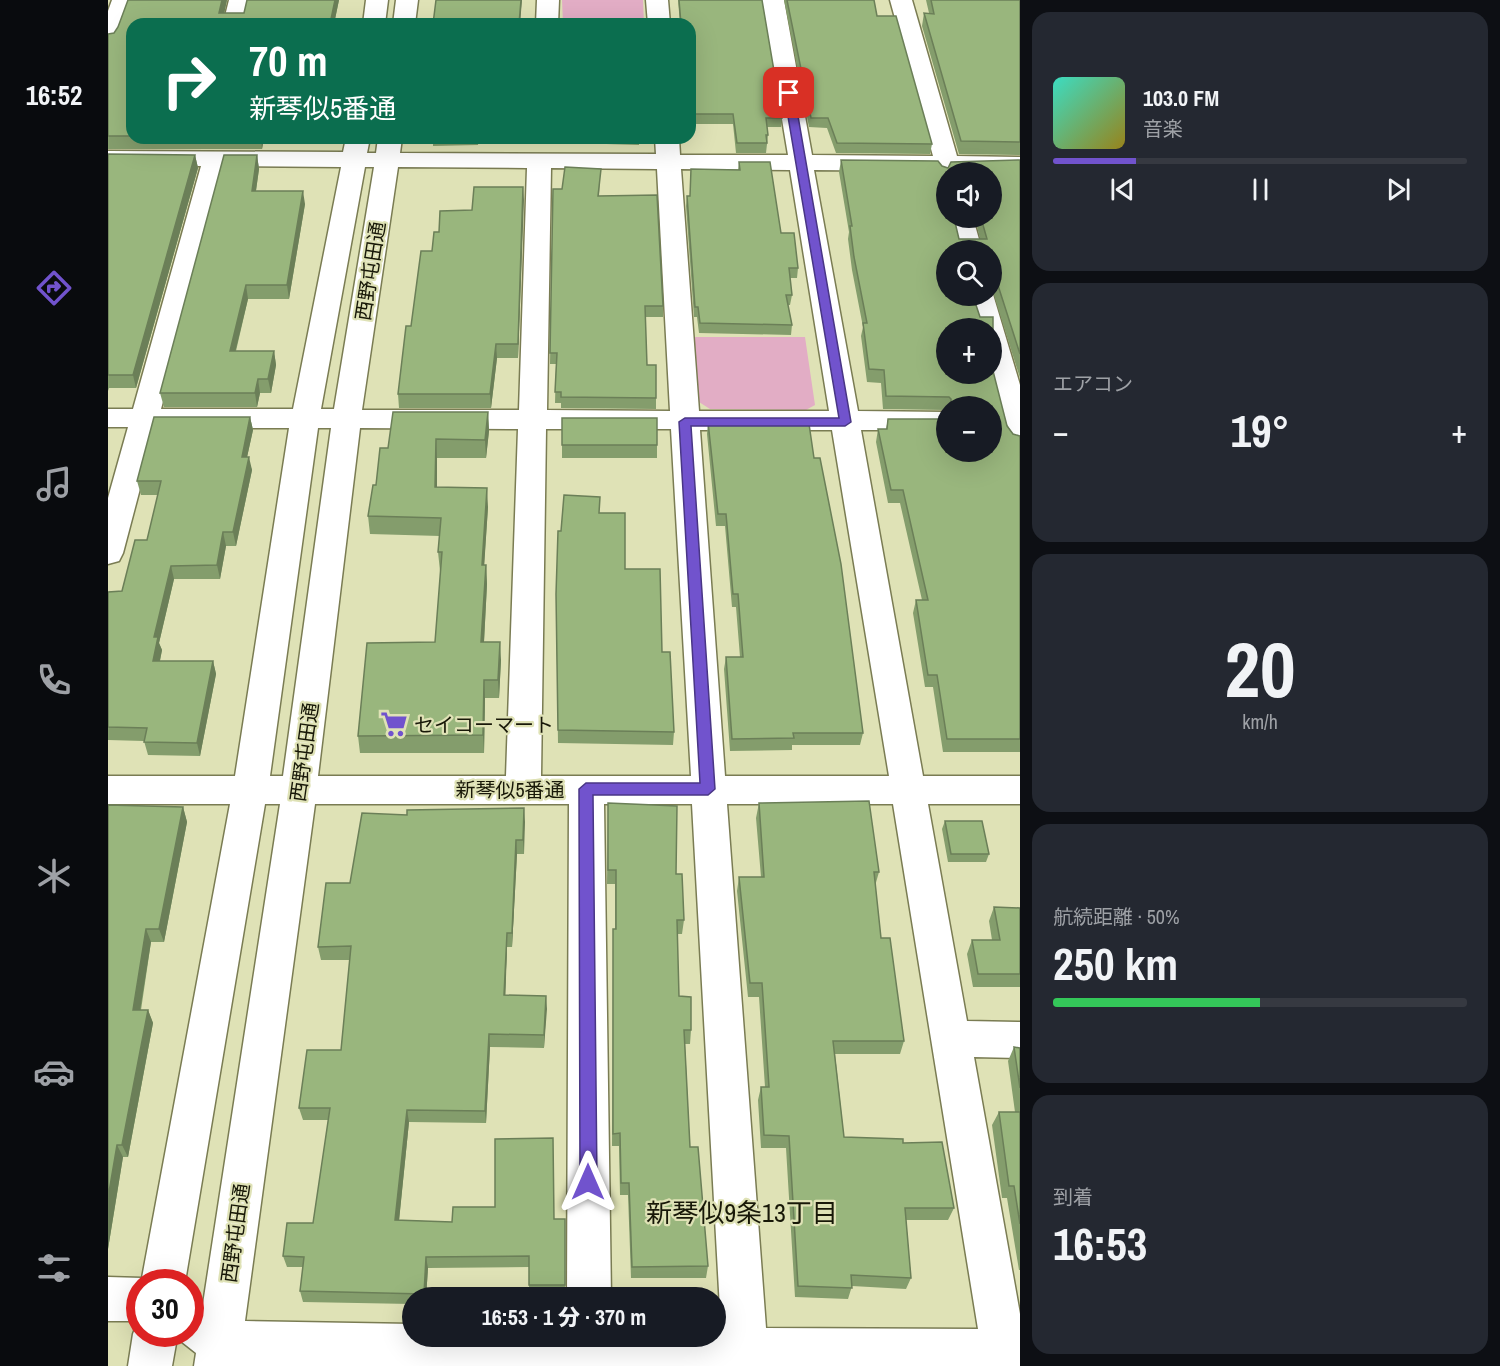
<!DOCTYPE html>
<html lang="ja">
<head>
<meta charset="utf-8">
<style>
  body { margin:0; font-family:"Archivo Narrow","Noto Sans JP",sans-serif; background:#242831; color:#f1f3f6; height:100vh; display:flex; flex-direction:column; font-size:22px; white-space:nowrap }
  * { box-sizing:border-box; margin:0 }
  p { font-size:20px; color:#9ea1a6 }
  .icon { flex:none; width:33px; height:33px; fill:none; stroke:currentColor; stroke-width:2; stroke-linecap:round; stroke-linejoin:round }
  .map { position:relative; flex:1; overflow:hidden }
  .drawer { display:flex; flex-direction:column; gap:12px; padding:12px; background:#0d0f14; width:480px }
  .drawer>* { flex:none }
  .top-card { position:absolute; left:18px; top:18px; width:570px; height:126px; border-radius:18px; box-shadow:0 6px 24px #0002; background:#0b6e4f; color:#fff; overflow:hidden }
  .buttons { position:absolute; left:828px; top:162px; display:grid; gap:12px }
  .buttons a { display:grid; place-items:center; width:66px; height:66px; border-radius:50%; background:#171b24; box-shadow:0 6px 24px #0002; font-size:30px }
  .speed { position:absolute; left:18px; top:1269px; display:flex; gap:12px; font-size:30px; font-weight:700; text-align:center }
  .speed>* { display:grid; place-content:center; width:78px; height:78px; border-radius:50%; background:#171b24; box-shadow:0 6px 24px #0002; line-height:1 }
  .speed .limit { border:9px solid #d22; background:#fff; color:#111 }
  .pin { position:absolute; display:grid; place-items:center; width:51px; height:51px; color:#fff; margin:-26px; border-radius:12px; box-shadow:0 3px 9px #0006 }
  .me { position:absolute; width:66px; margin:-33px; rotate:0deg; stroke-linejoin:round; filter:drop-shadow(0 0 4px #0008) }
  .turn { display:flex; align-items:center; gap:21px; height:126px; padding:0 24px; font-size:27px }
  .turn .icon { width:78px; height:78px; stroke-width:2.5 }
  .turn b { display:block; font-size:42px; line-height:51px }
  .big { font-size:45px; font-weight:800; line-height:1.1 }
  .drawer .widget { flex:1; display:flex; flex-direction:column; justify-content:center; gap:9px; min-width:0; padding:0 21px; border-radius:18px; background:#242831 }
  .drawer .dial { align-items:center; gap:0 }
  .dial b { font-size:78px; line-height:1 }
  .song { display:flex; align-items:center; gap:18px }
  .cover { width:72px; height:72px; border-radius:9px; background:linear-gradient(135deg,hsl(170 70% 55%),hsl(50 70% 35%)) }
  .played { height:6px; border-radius:3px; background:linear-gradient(90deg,#7153cd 20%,#363941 20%) }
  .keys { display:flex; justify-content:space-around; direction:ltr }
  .heat { display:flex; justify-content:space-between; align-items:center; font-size:33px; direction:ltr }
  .charge { height:9px; border-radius:4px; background:linear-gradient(90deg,#34c759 50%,#363941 0) }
  .trip { position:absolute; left:294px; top:1287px; width:324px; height:60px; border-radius:30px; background:#171b24; box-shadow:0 6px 24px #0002; font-weight:800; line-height:60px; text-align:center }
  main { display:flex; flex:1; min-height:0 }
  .menu { display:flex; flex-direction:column; width:108px; justify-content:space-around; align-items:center; background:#090b0e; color:#9ea1a6 }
  .menu .icon { width:42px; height:42px }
  .menu .selected { color:#7153cd }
  .menu b { font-size:27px; color:#f1f3f6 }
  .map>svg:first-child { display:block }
  .green { fill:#e2adc5 }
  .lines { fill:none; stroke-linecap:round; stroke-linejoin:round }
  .minor-casing { stroke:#7a7c53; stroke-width:3 }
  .minor { fill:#fff; fill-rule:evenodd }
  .wall { fill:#849d6c; fill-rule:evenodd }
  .shaded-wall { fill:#6b7f58 }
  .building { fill:#99b67d; stroke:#6b7f58; stroke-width:1.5; fill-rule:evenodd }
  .route { fill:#7153cd; stroke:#493685; stroke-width:1.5 }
  .labels { text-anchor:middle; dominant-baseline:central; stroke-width:4.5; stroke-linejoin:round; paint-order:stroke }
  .street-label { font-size:20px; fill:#181808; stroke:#dfe2b6 }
  .poi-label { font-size:20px; fill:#181808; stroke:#dfe2b6; text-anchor:start }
  .near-neighbourhood-label { font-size:26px; fill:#181808; stroke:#dfe2b6 }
</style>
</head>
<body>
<main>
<nav class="menu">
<b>16:52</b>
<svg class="icon selected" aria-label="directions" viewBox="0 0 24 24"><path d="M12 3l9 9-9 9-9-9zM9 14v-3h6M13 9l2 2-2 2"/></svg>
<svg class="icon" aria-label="music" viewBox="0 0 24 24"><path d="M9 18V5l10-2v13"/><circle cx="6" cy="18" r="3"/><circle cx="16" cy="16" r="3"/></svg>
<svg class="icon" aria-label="phone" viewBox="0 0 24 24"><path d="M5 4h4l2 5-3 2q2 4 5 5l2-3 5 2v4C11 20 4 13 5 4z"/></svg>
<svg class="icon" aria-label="climate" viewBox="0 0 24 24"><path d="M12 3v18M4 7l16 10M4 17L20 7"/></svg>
<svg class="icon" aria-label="car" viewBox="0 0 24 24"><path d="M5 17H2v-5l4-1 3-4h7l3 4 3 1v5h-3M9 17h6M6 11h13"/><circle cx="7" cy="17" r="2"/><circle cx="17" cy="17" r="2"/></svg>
<svg class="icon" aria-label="filters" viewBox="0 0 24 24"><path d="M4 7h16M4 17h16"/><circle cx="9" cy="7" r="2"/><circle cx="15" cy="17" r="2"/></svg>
</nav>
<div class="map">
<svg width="912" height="1366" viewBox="0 0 912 1366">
  <rect width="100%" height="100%" fill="#dfe2b6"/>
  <path class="green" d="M454 0H535L536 24H455Z
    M585 337H697L707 405 698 410 602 409 591 402Z"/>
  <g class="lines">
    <defs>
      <path id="minor" d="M4 0H26L11 39 8 44 0 46V11Z
        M121 0H143L137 24H115Z
        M258 0H280L277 24H255Z
        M288 0H310L307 24H285Z
        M429 0H451L450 24H428Z
        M538 0H560L562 24H540Z
        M654 0H676L704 155 825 156 782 0H804L849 156 912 157V171L838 172V179L832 177 829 171 706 170 750 411 838 412V430H753L815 776H912V804H820L859 1021 912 1022V1058L866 1057 912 1314V1366H86L88 1353 69 1338 64 1366H20L25 1334 30 1321H0V1277L34 1278 122 804H0V776H127L181 428H48L15 553 11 561 0 564V498L20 427H0V409H25L93 166 0 165V151L235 152 238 138H262L259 153H268L270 138H294L292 153 548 154 547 138H571L572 155H680ZM117 166 233 167 185 409H53ZM257 167H266L226 409H213ZM290 167 419 168 411 410H254ZM443 168 549 169 562 411 439 410ZM573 169 682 170 721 411H591ZM210 428H223L175 776H162ZM252 428 410 429 398 776H210ZM438 429H563L583 776H433ZM592 430H724L781 776H617ZM157 804H172L95 1304 82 1299V1334H32V1282H77ZM207 804H461L459 1298H503L496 804H584L613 1327H608V1336H304V1324L137 1321ZM619 804H785L870 1329 658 1328Z
        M841 218H865L874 250H850Z
        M884 291 912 385V448L902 445 898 438 881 374H884V328H870L861 296H884Z"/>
    </defs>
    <use href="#minor" class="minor-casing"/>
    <use href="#minor" class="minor"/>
  </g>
  <path class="wall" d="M20 0H119L116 13H136L139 0H231L226 24H24V138H156L154 149H0V34L6 33 10 27Z
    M570 0H654L674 118 673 127H659L660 135 658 153H628L625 124H582V24H572Z
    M676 0H766L769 16 824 144 822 154 728 153 719 128 701 127Z
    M818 0H912V155L851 154 814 26 816 13H821Z
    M325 138H371L370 145 325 146Z
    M498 138H531V145L498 144Z
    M0 154 87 155 90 168 28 388H1L0 391Z
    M149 155 151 169 148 191 197 204 181 299H140L128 351H166L168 365 163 393H152L149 407H56L52 393Z
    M733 160 834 166 840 168 912 160V378L884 289V250H838V328L905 434 912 436V752H835L825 687H817L805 613 808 600H814L792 503H780L768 442 770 429H778L780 419 838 452 884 406H838V410L775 409 773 383 759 382 753 336 755 327 744 270 740 239 741 232 731 172ZM838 172 884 218H867L872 239H851L838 218Z
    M631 162 673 233 690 268 689 278H682L684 295 682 305H680L684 325 683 335 591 333 589 317H586L578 206 579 196H582L583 169 630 170Z
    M492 180 491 196 555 306V317H537L539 365 548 398V409L453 408V403H447L448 364H442L445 189H454Z
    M415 187 410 358H389L383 408H291L290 394 303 326 331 232 364 210Z
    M380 412 381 431 378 458H329V487L380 507 376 565H378L379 584 376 642 393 660 391 698H377L376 753H252L250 736 327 642 333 571H332L330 552 332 536 262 534 260 516 280 448Z
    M142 417 145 430 139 457 144 470 128 546H118L112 579H66L51 643 54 650 52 661H105L108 674 92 756 40 755 36 741 0 740V592L14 591 39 540 50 495H33L29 481Z
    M454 418 549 445V458H454Z
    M600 422 706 458 755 733 752 745H684V750L622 751 616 669 618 657H632L628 607H624L617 526H608L599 434Z
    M492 513 554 652 566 732 565 745 450 743 448 594 453 531Z
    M500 803 568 874 576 920 574 934H569L571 996 583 1030 582 1044H577L582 1147 600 1266 598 1278H523L520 1195H512L511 1146H504L505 943V929H507V884H499Z
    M651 803 771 872 767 886 773 938 796 1041 792 1054H727L736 1137 795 1143 846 1208 840 1220H798L803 1278 798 1289 744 1286 740 1299 687 1297 678 1148H653L650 1100 653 1087H657L651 997H640L629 891 631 877H653L648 818Z
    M0 805 75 807 79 822 56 942H43L33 1010H40L45 1023 20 1157H15L0 1249Z
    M416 808V854H409L404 947H399L397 995 438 996 436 1048 382 1047 378 1123 301 1122 291 1220 344 1222 457 1219V1296H421V1267L320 1268 318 1298H304V1304L195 1302 192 1291 195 1267H179L175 1256 205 1223 221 1120H195L191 1108 233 1050 242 960H213L210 947 242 883 299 815Z
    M837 821 881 854 878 862H840L834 829Z
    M886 907 912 908V987H865L859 954 864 940H884L881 921Z
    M906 1047 912 1048V1270H911L899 1198H894L884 1125 891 1112H907L900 1061Z"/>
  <path class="shaded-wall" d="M114 0H119L114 24 111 13Z
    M227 0H231L226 24H222Z
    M413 0H414L412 24H411Z
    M153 138H156L154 149Z
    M87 155 90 168 28 388 25 375Z
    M149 155 151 169 146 204 144 191Z
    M415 187 416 200 410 358V344Z
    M195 191 197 204 181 299 179 285Z
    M138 285 140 299 124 365 122 351Z
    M388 344 389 358 383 408 382 394Z
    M166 351 168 365 163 393 160 379Z
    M150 379 152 393 149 407 147 393Z
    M380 412 381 431 378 458 377 440Z
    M142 417 145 430 136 471 134 457Z
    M328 439 329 458V505L327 487Z
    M141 457 144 470 128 546 125 532Z
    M379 488 380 507 375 584 374 565Z
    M115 532 118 546 112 579 109 565Z
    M378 565 379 584 375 660 373 642Z
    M63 566 66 579 51 643 54 650 49 674 45 661 46 637Z
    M392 642 393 660 391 698 390 680Z
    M105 661 108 674 92 756 89 743Z
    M376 680 377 698 376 753 375 735Z
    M75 807 79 822 56 942 51 929Z
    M416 808 417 822 416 854 415 840Z
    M408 840 409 854 404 947V933Z
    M38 929 43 942 30 1023 25 1010Z
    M399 933V947L397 1008 396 995Z
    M438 996 439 1009 436 1048V1035Z
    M40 1010 45 1023 20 1157 14 1145Z
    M381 1034 382 1047 378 1123 377 1111Z
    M299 1110 301 1122 290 1231 287 1220Z
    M9 1145 15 1157 0 1249V1198Z
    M318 1257 320 1268 318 1298H316V1294Z"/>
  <path class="building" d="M20 0H114L111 13H136L139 0H227L222 24H24V136H0V34L6 33 10 27Z
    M328 0H413L411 24H325Z
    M571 0H654L674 118H658L660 135H658L659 143H629L625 114H582V24H573Z
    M679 0H766L769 16H788L824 144 729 143 720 118H703Z
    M823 0H912V142L853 141 816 13 826 14Z
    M0 154 87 155 25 375H0Z
    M116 155H149L144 191H195L179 285H138L122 351H166L160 379H150L147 393H52Z
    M733 160 830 161 834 166 840 168 843 162 912 160V354L887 276 885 281H884V250H838V296H865L872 317H885V359L884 360V328H838V374H884V367L899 426 905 434 912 436V739H839L829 675H820L808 600H820L795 490H783L770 429H779L780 419H838V452H884V406H843V399L841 397 778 396 776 370 761 369 755 323H759L746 257 742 226H744ZM838 172H884V218H873L879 239H851L846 218H838Z
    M631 162H662L673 233H686L690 268H681L684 295H678L684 325 592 323 590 307H587L579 196H582L583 169 632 170Z
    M457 167 493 169 490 196 549 195 555 306H537L539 365H548V398L453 397V392H447L449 353H442L445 189H454Z
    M366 187H415L410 344H388L382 394H290L298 326H303L313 251H324L326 232H331L332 211 364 210Z
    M285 412H380L377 440 328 439 327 487 379 488 374 565H378L373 642H392L390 680H376L375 735 250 736 259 643 327 642 334 552H330L333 518 260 516 265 485H268L272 448H280Z
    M46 417H142L134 457H141L125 532H115L109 565 63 566 46 637H50L45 661H105L89 743 36 742 39 728 0 727V592L14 591 27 540H39L53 481H29Z
    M454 418H549V445H454Z
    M600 422 701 424 706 458H712L733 564 755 733H685L686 738 624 739 618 657H635L630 594H625L618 514H610Z
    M456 495 492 497 491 513H517V569H552L554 652H562L566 732 450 730 448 594 450 531H453Z
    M761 801 771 872H766L773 938H782L796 1041H725L736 1137 795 1139V1143L834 1142 846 1208H797L803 1278 743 1275 744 1288 690 1286 681 1136 656 1135 653 1087H661L654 983H642L631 877H656L651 803Z
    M500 803 569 806 568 874H574L576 920H569L571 996 583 997V1030H576L582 1147H590L600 1266 524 1267 521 1183H513L512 1133 505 1134V929H508V870H500Z
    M0 805 75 807 51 929H38L25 1010H40L14 1145H9L0 1198Z
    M416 808 415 840H408L404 933H399L396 995 438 996 436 1035 381 1034 377 1111 299 1110 287 1220 344 1222 345 1207H387V1139L445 1138 446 1219H457V1285H421V1256L318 1257 316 1294 192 1291 196 1257 175 1256 179 1223H205L222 1108H191L199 1050H233L243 946 210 947 218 883H242L254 813 299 815V810Z
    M837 821H874L881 854H843Z
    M886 907 912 908V974H870L864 940H892Z
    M906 1047 912 1048V1088Z
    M891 1112H912V1224L906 1186H901Z"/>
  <path class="route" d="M681 90 686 93 743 422 737 426H583L607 789 600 795H485L489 1182 487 1188 480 1190 474 1188 472 1182 471 789 478 783H592L571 422 577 418H731L676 93Z"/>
  <defs>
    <symbol id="supermarket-bare" viewBox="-9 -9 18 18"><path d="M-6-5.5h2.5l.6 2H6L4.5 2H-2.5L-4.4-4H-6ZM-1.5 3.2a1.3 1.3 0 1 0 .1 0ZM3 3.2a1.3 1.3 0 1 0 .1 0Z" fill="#7153cd" stroke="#dfe2b6" stroke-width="2.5" paint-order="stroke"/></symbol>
  </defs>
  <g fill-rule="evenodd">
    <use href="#supermarket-bare" x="267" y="705" width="38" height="38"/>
  </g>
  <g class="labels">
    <g class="street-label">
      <text transform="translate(262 271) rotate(-81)">西野屯田通</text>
      <text transform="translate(196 752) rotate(-82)">西野屯田通</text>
      <text x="402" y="789">新琴似5番通</text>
      <text transform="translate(127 1233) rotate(-82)">西野屯田通</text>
    </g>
    <g class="poi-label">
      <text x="306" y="724">セイコーマート</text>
    </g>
    <g class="near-neighbourhood-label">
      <text x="634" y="1212">新琴似9条13丁目</text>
    </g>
  </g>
</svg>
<div class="buttons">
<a><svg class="icon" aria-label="sound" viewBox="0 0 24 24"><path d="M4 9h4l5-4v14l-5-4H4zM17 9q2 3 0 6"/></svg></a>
<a><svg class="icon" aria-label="search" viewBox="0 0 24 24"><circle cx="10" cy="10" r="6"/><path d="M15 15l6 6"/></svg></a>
<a>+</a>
<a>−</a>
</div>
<div class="speed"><div class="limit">30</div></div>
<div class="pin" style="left:681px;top:93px;background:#d93025"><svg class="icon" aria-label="arrive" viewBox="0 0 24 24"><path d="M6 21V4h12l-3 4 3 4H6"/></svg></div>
<svg class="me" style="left:480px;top:1182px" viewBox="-20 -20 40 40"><path d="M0-17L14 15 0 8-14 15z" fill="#7153cd" stroke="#fff" stroke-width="4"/></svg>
<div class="trip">16:53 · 1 分 · 370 m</div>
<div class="top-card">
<div class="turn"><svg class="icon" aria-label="right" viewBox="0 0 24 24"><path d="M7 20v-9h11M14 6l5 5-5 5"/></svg><div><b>70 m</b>新琴似5番通</div></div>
</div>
</div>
<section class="drawer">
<div class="widget">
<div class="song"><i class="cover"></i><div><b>103.0 FM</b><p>音楽</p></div></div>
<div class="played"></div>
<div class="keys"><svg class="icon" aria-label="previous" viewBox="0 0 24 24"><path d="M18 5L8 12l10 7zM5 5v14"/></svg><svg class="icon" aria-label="pause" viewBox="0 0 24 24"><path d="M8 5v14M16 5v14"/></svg><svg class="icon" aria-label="next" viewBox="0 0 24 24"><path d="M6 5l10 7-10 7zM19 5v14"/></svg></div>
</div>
<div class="widget"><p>エアコン</p>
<div class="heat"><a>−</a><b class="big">19°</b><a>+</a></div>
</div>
<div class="widget dial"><b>20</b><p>km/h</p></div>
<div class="widget"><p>航続距離 · 50%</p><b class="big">250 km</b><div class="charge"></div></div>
<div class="widget"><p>到着</p><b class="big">16:53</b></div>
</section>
</main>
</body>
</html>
